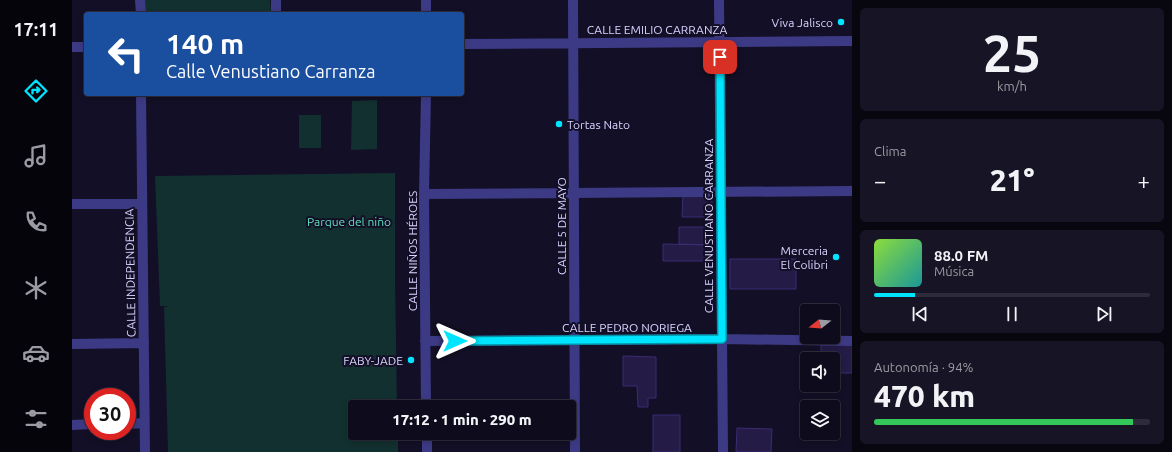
<!DOCTYPE html>
<html lang="es">
<head>
<meta charset="utf-8">
<style>
  body { margin:0; font-family:Ubuntu,sans-serif; background:#171425; color:#f1f3f6; height:100vh; display:flex; flex-direction:column; font-size:15px; white-space:nowrap }
  * { box-sizing:border-box; margin:0 }
  p { font-size:13px; color:#9b9ba3 }
  .icon { flex:none; width:22px; height:22px; fill:none; stroke:currentColor; stroke-width:2; stroke-linecap:round; stroke-linejoin:round }
  .map { position:relative; flex:1; overflow:hidden }
  .drawer { display:flex; flex-direction:column; gap:8px; padding:8px; background:#08060f; width:320px }
  .drawer>* { flex:none }
  .guide { position:absolute; left:12px; top:12px; width:380px; height:84px; border-radius:4px; box-shadow:0 2px 6px #0003,0 0 0 1px #2e2b3b; background:#1a4fa0; color:#fff; overflow:hidden }
  .needle { width:26px; rotate:253deg }
  .controls { position:absolute; left:728px; top:304px; display:grid; gap:8px }
  .controls a { display:grid; place-items:center; width:40px; height:40px; border-radius:4px; background:#0e0b1c; box-shadow:0 2px 6px #0003,0 0 0 1px #2e2b3b; font-size:20px }
  .speed { position:absolute; left:12px; top:388px; display:flex; gap:8px; font-size:20px; font-weight:700; text-align:center }
  .speed>* { display:grid; place-content:center; width:52px; height:52px; border-radius:50%; background:#0e0b1c; box-shadow:0 2px 6px #0003,0 0 0 1px #2e2b3b; line-height:1 }
  .speed .limit { border:6px solid #d22; background:#fff; color:#111 }
  .pin { position:absolute; display:grid; place-items:center; width:34px; height:34px; color:#fff; margin:-17px; border-radius:8px; box-shadow:0 2px 6px #0006 }
  .me { position:absolute; width:44px; margin:-22px; rotate:90deg; stroke-linejoin:round; filter:drop-shadow(0 0 3px #0008) }
  .turn { display:flex; align-items:center; gap:14px; height:84px; padding:0 16px; font-size:18px }
  .turn .icon { width:52px; height:52px; stroke-width:2.5 }
  .turn b { display:block; font-size:28px; line-height:34px }
  .big { font-size:30px; font-weight:800; line-height:1.1 }
  .drawer .widget { flex:1; display:flex; flex-direction:column; justify-content:center; gap:6px; min-width:0; padding:0 14px; border-radius:6px; background:#171425 }
  .drawer .dial { align-items:center; gap:0 }
  .dial b { font-size:52px; line-height:1 }
  .song { display:flex; align-items:center; gap:12px }
  .cover { width:48px; height:48px; border-radius:6px; background:linear-gradient(135deg,hsl(90 70% 55%),hsl(180 70% 35%)) }
  .played { height:4px; border-radius:2px; background:linear-gradient(90deg,#00e5ff 15%,#2e2b3b 15%) }
  .keys { display:flex; justify-content:space-around; direction:ltr }
  .heat { display:flex; justify-content:space-between; align-items:center; font-size:22px; direction:ltr }
  .charge { height:6px; border-radius:3px; background:linear-gradient(90deg,#34c759 94%,#2e2b3b 0) }
  .trip { position:absolute; left:276px; top:400px; width:228px; height:40px; border-radius:4px; background:#0e0b1c; box-shadow:0 2px 6px #0003,0 0 0 1px #2e2b3b; font-weight:800; line-height:40px; text-align:center }
  main { display:flex; flex:1; min-height:0 }
  .tabs { display:flex; flex-direction:column; width:72px; justify-content:space-around; align-items:center; background:#06040b; color:#9b9ba3 }
  .tabs .icon { width:28px; height:28px }
  .tabs .selected { color:#00e5ff }
  .tabs b { font-size:18px; color:#f1f3f6 }
  .map>svg:first-child { display:block }
  .green { fill:#12302f }
  .building { fill:#241b47; stroke:#3b2d73 }
  .lines { fill:none; stroke-linecap:round; stroke-linejoin:round }
  .minor { stroke:#3d3a85; stroke-width:10 }
  .route-casing { stroke:#0095a6; stroke-width:10 }
  .route { stroke:#00e5ff; stroke-width:7 }
  .poi-dot { fill:#00e5ff; stroke:#130f26; stroke-width:1.5 }
  .labels { text-anchor:middle; dominant-baseline:central; stroke-width:4; stroke-linejoin:round; paint-order:stroke }
  .poi-label { font-size:12px; fill:#d9d4ff; stroke:#130f26; text-anchor:end }
  .street-label { font-size:12px; fill:#d9d4ff; stroke:#130f26 }
  .park-label { font-size:12px; fill:#5fe0c0; stroke:#130f26 }
</style>
</head>
<body>
<main>
<nav class="tabs">
<b>17:11</b>
<svg class="icon selected" aria-label="directions" viewBox="0 0 24 24"><path d="M12 3l9 9-9 9-9-9zM9 14v-3h6M13 9l2 2-2 2"/></svg>
<svg class="icon" aria-label="music" viewBox="0 0 24 24"><path d="M9 18V5l10-2v13"/><circle cx="6" cy="18" r="3"/><circle cx="16" cy="16" r="3"/></svg>
<svg class="icon" aria-label="phone" viewBox="0 0 24 24"><path d="M5 4h4l2 5-3 2q2 4 5 5l2-3 5 2v4C11 20 4 13 5 4z"/></svg>
<svg class="icon" aria-label="climate" viewBox="0 0 24 24"><path d="M12 3v18M4 7l16 10M4 17L20 7"/></svg>
<svg class="icon" aria-label="car" viewBox="0 0 24 24"><path d="M5 17H2v-5l4-1 3-4h7l3 4 3 1v5h-3M9 17h6M6 11h13"/><circle cx="7" cy="17" r="2"/><circle cx="17" cy="17" r="2"/></svg>
<svg class="icon" aria-label="filters" viewBox="0 0 24 24"><path d="M4 7h16M4 17h16"/><circle cx="9" cy="7" r="2"/><circle cx="15" cy="17" r="2"/></svg>
</nav>
<div class="map">
<svg width="780" height="452" viewBox="0 0 780 452">
  <rect width="100%" height="100%" fill="#130f26"/>
  <path class="green" d="M69 0H198L199 14H70Z
    M305 100V149L279 150 280 101Z
    M227 115H249V148H227Z
    M323 173V279L325 407H283V433H326V452H96L92 307 98 306H88L83 176Z"/>
  <path class="building" d="M611 194 640 195V217H610Z
    M607 227H639V245L607 244Z
    M591 244 639 245V261H591Z
    M658 259H724V289H658Z
    M749 345H780V373H761V359H749Z
    M551 356 584 357V398H576V407H566L565 386H551Z
    M581 415H608V452H581Z
    M665 428 700 429 699 452H664Z"/>
  <g class="lines">
    <path class="minor" d="M68 0 69 14
      M204 0V14
      M354 0V14
      M501 0 503 452
      M647 0 651 452
      M390 44 780 41
      M0 47H14
      M69 94 73 452
      M354 94 352 194 354 407
      M352 194 780 191
      M0 204H70
      M353 341 650 339 780 341
      M0 344 72 343
      M55 424 72 423
      M0 425 21 424
      M355 433V452"/>
  </g>
  <g class="lines">
    <defs>
      <path id="route" d="M383 341 650 339 648 57"/>
    </defs>
    <use href="#route" class="route-casing"/>
    <use href="#route" class="route"/>
  </g>
  <g class="poi-dot">
    <circle cx="769" cy="22" r="4"/>
    <circle cx="487" cy="124" r="4"/>
    <circle cx="764" cy="257" r="4"/>
    <circle cx="339" cy="360" r="4"/>
  </g>
  <g class="labels">
    <g class="poi-label">
      <text x="761" y="22">Viva Jalisco</text>
      <text x="495" y="124" text-anchor="start">Tortas Nato</text>
      <text x="756" y="250">Merceria<tspan x="756" dy="14">El Colibri</tspan></text>
      <text x="331" y="360">FABY-JADE</text>
    </g>
    <g class="street-label">
      <text x="585" y="29">CALLE EMILIO CARRANZA</text>
      <text transform="translate(489 226) rotate(-90)">CALLE 5 DE MAYO</text>
      <text transform="translate(636 226) rotate(-90)">CALLE VENUSTIANO CARRANZA</text>
      <text transform="translate(340 251) rotate(-90)">CALLE NIÑOS HÉROES</text>
      <text transform="translate(58 273) rotate(-91)">CALLE INDEPENDENCIA</text>
      <text x="555" y="327">CALLE PEDRO NORIEGA</text>
    </g>
    <g class="park-label">
      <text x="277" y="221">Parque del niño</text>
    </g>
  </g>
</svg>
<div class="controls">
<a><svg class="needle" viewBox="-14 -14 28 28"><path d="M0-13l5 13h-10z" fill="#e53935"/><path d="M0 13l5-13h-10z" fill="#9b9ba3"/></svg></a>
<a><svg class="icon" aria-label="sound" viewBox="0 0 24 24"><path d="M4 9h4l5-4v14l-5-4H4zM17 9q2 3 0 6"/></svg></a>
<a><svg class="icon" aria-label="layers" viewBox="0 0 24 24"><path d="M12 4l9 5-9 5-9-5zM3 14l9 5 9-5"/></svg></a>
</div>
<div class="speed"><div class="limit">30</div></div>
<div class="pin" style="left:648px;top:57px;background:#d93025"><svg class="icon" aria-label="arrive" viewBox="0 0 24 24"><path d="M6 21V4h12l-3 4 3 4H6"/></svg></div>
<svg class="me" style="left:383px;top:341px" viewBox="-20 -20 40 40"><path d="M0-17L14 15 0 8-14 15z" fill="#00e5ff" stroke="#fff" stroke-width="4"/></svg>
<div class="trip">17:12 · 1 min · 290 m</div>
<div class="guide">
<div class="turn"><svg class="icon" aria-label="left" viewBox="0 0 24 24"><path d="M17 20v-9H6M10 6l-5 5 5 5"/></svg><div><b>140 m</b>Calle Venustiano Carranza</div></div>
</div>
</div>
<section class="drawer">
<div class="widget dial"><b>25</b><p>km/h</p></div>
<div class="widget"><p>Clima</p>
<div class="heat"><a>−</a><b class="big">21°</b><a>+</a></div>
</div>
<div class="widget">
<div class="song"><i class="cover"></i><div><b>88.0 FM</b><p>Música</p></div></div>
<div class="played"></div>
<div class="keys"><svg class="icon" aria-label="previous" viewBox="0 0 24 24"><path d="M18 5L8 12l10 7zM5 5v14"/></svg><svg class="icon" aria-label="pause" viewBox="0 0 24 24"><path d="M8 5v14M16 5v14"/></svg><svg class="icon" aria-label="next" viewBox="0 0 24 24"><path d="M6 5l10 7-10 7zM19 5v14"/></svg></div>
</div>
<div class="widget"><p>Autonomía · 94%</p><b class="big">470 km</b><div class="charge"></div></div>
</section>
</main>
</body>
</html>
